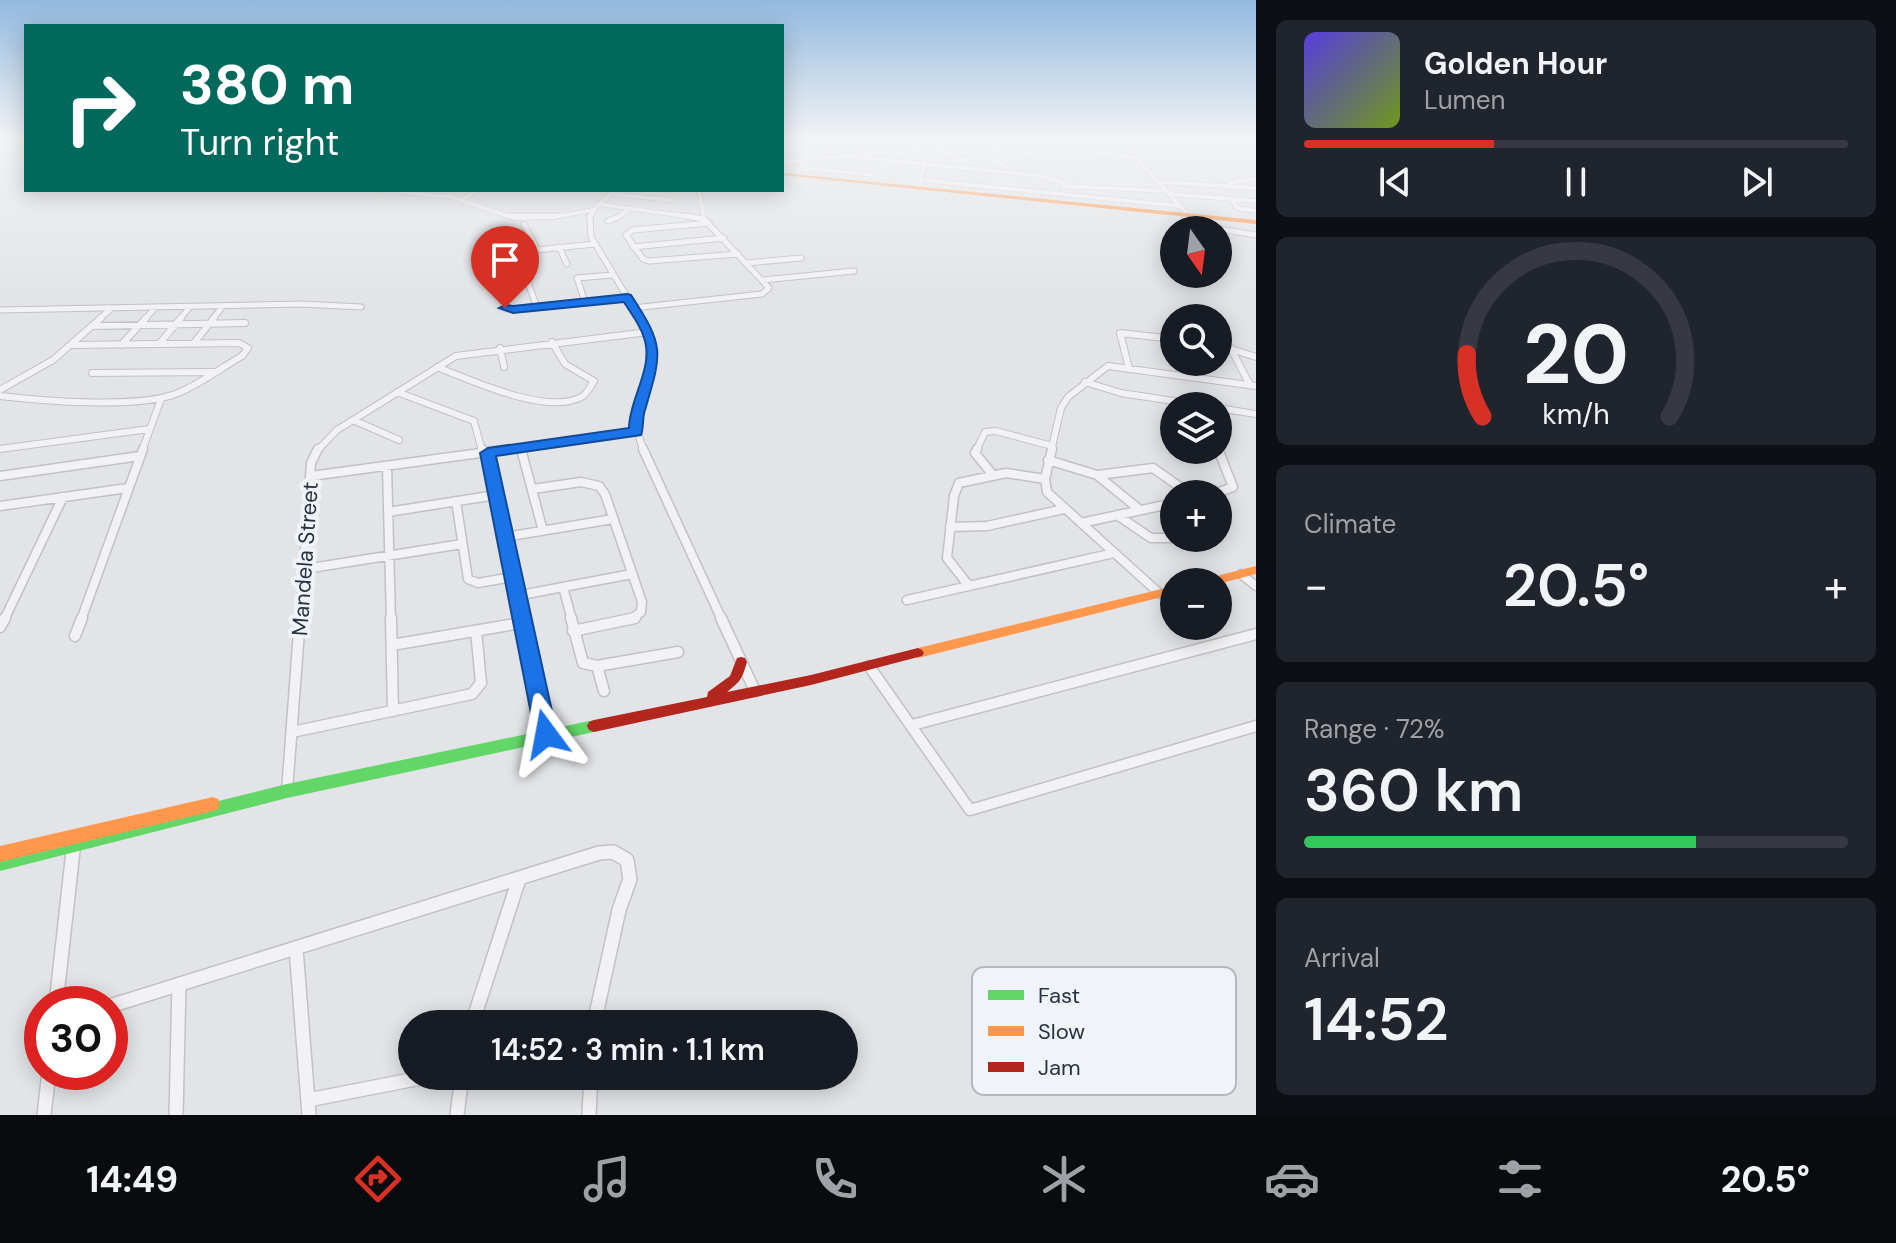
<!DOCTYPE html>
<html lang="en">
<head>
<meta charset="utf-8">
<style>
  body { margin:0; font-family:"DM Sans",sans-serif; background:#20242c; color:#f1f3f6; height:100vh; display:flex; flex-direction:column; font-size:30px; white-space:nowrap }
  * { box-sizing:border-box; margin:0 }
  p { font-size:26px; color:#9ea1a6 }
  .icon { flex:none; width:44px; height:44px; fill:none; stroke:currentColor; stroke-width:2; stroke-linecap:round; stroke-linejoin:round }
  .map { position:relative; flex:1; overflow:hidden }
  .drawer { display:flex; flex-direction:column; gap:20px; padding:20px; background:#0d0f14; width:640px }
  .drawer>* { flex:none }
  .banner { position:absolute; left:24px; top:24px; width:760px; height:168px; border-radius:0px; box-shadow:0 4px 20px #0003; background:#00695c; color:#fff; overflow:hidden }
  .needle { width:52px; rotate:166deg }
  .buttons { position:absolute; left:1160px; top:216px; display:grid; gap:16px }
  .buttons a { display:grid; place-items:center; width:72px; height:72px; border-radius:50%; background:#171b24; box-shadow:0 4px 20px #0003; font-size:40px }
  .speed { position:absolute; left:24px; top:986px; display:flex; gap:16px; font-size:40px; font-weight:700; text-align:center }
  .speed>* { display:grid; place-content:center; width:104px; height:104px; border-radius:50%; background:#171b24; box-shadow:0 4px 20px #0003; line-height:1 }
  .speed .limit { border:12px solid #d22; background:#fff; color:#111 }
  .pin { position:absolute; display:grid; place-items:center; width:68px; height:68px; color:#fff; margin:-82px -34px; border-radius:50% 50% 50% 0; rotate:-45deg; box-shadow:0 0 8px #0007 }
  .pin .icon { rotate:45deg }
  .me { position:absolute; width:88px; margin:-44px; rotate:347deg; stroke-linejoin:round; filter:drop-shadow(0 0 6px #0008) }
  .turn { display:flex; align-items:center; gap:28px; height:168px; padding:0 24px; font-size:36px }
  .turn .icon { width:104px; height:104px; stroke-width:2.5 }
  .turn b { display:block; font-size:56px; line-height:68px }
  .big { font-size:60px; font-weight:600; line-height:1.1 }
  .drawer .tile { flex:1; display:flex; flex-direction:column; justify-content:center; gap:12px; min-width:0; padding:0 28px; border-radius:12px; background:#20242c }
  .drawer .dial { align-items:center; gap:0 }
  .dial svg { height:208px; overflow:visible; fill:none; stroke:#363941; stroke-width:7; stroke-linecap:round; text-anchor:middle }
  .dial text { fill:#f1f3f6; stroke:none }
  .song { display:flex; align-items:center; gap:24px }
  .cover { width:96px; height:96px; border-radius:12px; background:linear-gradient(135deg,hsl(250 70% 55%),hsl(80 70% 35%)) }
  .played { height:8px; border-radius:4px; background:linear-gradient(90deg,#d93025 35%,#363941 35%) }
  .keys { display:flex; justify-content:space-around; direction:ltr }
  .heat { display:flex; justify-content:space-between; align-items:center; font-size:44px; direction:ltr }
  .charge { height:12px; border-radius:6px; background:linear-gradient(90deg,#34c759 72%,#363941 0) }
  .trip { position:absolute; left:398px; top:1010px; width:460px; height:80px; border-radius:40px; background:#171b24; box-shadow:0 4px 20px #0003; font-weight:600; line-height:80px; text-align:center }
  .dock { display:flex; height:128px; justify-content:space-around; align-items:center; background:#090b0e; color:#9ea1a6 }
  .dock .icon { width:56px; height:56px }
  .dock .selected { color:#d93025 }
  .dock b { font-size:36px; color:#f1f3f6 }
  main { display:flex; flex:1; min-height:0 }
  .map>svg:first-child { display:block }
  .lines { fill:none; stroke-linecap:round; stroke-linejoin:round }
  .street-far5-casing { stroke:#c0c2c5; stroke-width:5 }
  .street-far4-casing { stroke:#c0c2c5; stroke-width:7 }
  .street-far3-casing { stroke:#c0c2c5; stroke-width:8 }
  .street-far2-casing { stroke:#c0c2c5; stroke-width:11 }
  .street-far1-casing { stroke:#c0c2c5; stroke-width:13 }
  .street-casing { stroke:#c0c2c5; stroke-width:16 }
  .street-far5 { stroke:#f2f2f4; stroke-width:4 }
  .street-far4 { stroke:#f2f2f4; stroke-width:5 }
  .street-far3 { stroke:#f2f2f4; stroke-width:6 }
  .street-far2 { stroke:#f2f2f4; stroke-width:8 }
  .street-far1 { stroke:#f2f2f4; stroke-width:10 }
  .street { stroke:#f2f2f4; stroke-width:13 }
  .fast { fill:#63d668; fill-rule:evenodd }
  .slow { fill:#ff974d; fill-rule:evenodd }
  .jam { fill:#b3261e; fill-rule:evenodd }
  .route { fill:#1a73e8; stroke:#114b97; stroke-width:2 }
  .labels { text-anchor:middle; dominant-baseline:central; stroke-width:8; stroke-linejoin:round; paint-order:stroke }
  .street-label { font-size:22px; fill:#293241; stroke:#f0f3f7 }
  .key { fill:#f0f3f7; stroke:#b4b9c0; stroke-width:2 }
  .key-label { font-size:22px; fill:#293241 }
</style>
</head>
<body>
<main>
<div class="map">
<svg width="1256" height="1115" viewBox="0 0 1256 1115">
  <rect width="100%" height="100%" fill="#e2e4e7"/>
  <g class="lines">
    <defs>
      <path id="street-far5" d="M903 138 924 149
        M977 138 1137 158 1186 213 1185 218
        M782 140 849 143
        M907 140 930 138
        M850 144 879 142
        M782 145 808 154 810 159
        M938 149 973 164
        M910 151 925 161 919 188
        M980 153 1007 167
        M950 154 1000 150 1040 155
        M842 156 1042 176 1066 184
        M782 160 804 162
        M801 168 875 175
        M795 176 805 160 810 159 969 146 982 139
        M921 180 1179 206
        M1161 182 1256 188
        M1228 183 1256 179
        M1064 186 1168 191
        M379 190 452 197 514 218 553 217 593 210
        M699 190 704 218
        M611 194 671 200
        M1170 194 1256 201
        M1231 199 1237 208 1256 211
        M462 201 476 190
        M598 204 699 218
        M589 218 598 205 615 190
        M618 218 629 208"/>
      <path id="street-far4" d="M509 216H557
        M590 216 591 237 641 320
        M1185 216 1201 226 1256 235
        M608 221 620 216
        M709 223 633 230 626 235 643 259 649 261 738 254
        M524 224 537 249
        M594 244 490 255 488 259 504 307 513 310 627 298
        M559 247 567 264
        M633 247 724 238
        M516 251 537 307
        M747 263 801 258
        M763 280 854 271
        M585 302 577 278 613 275
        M633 308 762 294 769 288 704 219 685 216
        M0 310 301 304 361 307
        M98 320 112 308
        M144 320 156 307
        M179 320 190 307
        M212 320 223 306"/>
      <path id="street-far3" d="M640 318C646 329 652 341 653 354 655 393 625 409 644 451
        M93 326 245 323
        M194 343 214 318
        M159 344 181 318
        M121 345 146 318
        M1218 345 1256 357
        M1230 347 1250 385
        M500 348 504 367
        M1182 362 1188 376
        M437 367C471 380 549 417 583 396 587 393 591 386 594 381L565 364 552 342
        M1129 368 1120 333 1174 339
        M92 373 213 372
        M1085 382 1121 393 1206 406
        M0 390 53 360 101 318
        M397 392 474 421 482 451
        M0 396C41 401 141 409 178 393 200 384 221 368 242 356L248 348 239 343 72 345
        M1218 408 1256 414
        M353 420 399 440
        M521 448 522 451
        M0 449 149 429
        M142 451 161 399
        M317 451 337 430 456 356 648 332
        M495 451 636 432
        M976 451 985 432 996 431 1052 446
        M1051 451 1061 408 1068 397 1108 366 1256 386"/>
      <path id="street-far2" d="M482 449 483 453
        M521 449 543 531
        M643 449 722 620
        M977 449 975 453 993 475
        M1052 449 1045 479 1047 492 1160 594
        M488 453 522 620
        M1048 460 1097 475 1140 510
        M387 467 391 620
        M1098 475 1153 468 1190 494
        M0 476 140 456
        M311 476 510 449
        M533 489 581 482 599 486 605 494 642 602 641 612 630 620
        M1214 494 1233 487 1218 449
        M456 501 468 579 478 583 512 577
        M0 506 128 488
        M388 512 496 495
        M1117 515 1151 538H1176
        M1081 523 1174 503
        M950 527 987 526 1064 509
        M505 537 613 519
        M305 569 462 544
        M1241 574 1256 586
        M969 586 947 558 954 496 959 483 1006 473 1045 479
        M516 596 563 587
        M907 600 1114 553
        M4 620 63 497
        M81 620 143 449
        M300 620 311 463 318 449
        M572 620 563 587 632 574"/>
      <path id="street-far1" d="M391 618 393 711
        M522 618 546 734
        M571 618 583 663 597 666 678 652
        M721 618 755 691
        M0 627 5 618
        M573 631 635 618
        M75 636 82 618
        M392 645 521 623
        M597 666 604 691
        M869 666 970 810 1256 726
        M912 725 1256 634
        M292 732 472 694 481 683 476 631
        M287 791 300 618"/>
      <path id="street" d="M296 948 309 1115
        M56 1004 74 842
        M110 1006 599 853 613 852 627 860 630 879 619 910 594 1024
        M472 1024 519 879
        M308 1100 431 1076
        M44 1115 49 1072
        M176 1115 179 984
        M457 1115 462 1076
        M589 1115 591 1076"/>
    </defs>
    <use href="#street-far5" class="street-far5-casing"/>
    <use href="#street-far4" class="street-far4-casing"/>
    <use href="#street-far3" class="street-far3-casing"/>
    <use href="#street-far2" class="street-far2-casing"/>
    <use href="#street-far1" class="street-far1-casing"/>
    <use href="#street" class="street-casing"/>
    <use href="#street-far5" class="street-far5"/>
    <use href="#street-far4" class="street-far4"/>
    <use href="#street-far3" class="street-far3"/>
    <use href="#street-far2" class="street-far2"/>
    <use href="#street-far1" class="street-far1"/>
    <use href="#street" class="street"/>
    <path class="fast" d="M594 720 599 722 601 726 599 730 594 732 287 798 0 871V855L287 784Z"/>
    <path class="slow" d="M782 173 1256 220V224L782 175Z
      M1256 566V574L1218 584V582H1203L1205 579Z
      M1174 586V594L918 658 914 656 912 653 914 650 918 648Z
      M213 797 218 799 220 804 218 809 213 811 0 862V846Z"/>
    <path class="jam" d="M918 648 922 650 924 653 922 656 811 685 594 732 589 730 587 726 589 722 594 720 707 697 708 692 730 676 737 658 741 657 745 658 747 662C742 679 741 681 727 692L811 675Z"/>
  </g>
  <linearGradient id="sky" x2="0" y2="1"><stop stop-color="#92b9df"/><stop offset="0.47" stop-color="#f2f3f4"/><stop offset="1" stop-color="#f2f3f4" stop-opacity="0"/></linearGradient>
  <rect width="1256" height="294" fill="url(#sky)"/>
  <path class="route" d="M627 294 631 295C665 347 662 352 645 410 642 418 644 427 641 435L496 456 557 734 554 741 546 744 538 741 535 734 480 453 488 448 629 428C629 398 656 366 643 335 639 323 630 312 624 302L513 313 499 308 505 305 513 306Z"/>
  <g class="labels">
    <g class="street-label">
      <text transform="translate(305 559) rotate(-86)">Mandela Street</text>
    </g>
  </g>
  <rect x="972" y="967" width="264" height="128" rx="12" class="key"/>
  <rect x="988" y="990" width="36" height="10" fill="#63d668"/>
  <rect x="988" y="1026" width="36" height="10" fill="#ff974d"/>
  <rect x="988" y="1062" width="36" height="10" fill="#b3261e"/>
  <g class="key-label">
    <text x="1038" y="1003">Fast</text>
    <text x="1038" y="1039">Slow</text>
    <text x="1038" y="1075">Jam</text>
  </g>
</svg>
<div class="buttons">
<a><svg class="needle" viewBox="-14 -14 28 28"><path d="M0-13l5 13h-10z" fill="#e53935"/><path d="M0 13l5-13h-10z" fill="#9ea1a6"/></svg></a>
<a><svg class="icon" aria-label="search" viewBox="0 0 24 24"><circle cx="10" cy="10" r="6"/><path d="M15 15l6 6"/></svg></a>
<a><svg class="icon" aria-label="layers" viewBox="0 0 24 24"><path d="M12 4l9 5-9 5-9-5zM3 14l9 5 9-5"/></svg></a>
<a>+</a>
<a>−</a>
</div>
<div class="speed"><div class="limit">30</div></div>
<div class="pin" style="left:505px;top:308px;background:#d93025"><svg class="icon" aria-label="arrive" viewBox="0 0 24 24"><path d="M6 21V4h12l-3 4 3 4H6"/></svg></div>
<svg class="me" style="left:546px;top:734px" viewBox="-20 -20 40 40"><path d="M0-17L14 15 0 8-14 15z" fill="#1a73e8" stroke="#fff" stroke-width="4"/></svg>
<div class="trip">14:52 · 3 min · 1.1 km</div>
<div class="banner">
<div class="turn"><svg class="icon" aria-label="right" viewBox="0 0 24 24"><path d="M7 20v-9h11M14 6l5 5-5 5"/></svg><div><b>380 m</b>Turn right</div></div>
</div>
</div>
<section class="drawer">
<div class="tile">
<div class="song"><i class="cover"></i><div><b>Golden Hour</b><p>Lumen</p></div></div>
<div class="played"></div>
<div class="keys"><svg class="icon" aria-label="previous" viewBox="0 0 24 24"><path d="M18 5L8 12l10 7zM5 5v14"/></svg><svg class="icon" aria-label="pause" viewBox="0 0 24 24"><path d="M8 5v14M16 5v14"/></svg><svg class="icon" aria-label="next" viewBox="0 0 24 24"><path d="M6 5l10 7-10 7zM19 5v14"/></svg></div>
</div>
<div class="tile dial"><svg viewBox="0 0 100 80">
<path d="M14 69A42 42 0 1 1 86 69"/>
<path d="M14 69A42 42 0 0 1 8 45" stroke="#d93025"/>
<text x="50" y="56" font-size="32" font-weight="700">20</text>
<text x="50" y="72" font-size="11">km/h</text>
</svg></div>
<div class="tile"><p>Climate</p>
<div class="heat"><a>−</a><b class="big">20.5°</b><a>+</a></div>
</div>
<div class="tile"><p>Range · 72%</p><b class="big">360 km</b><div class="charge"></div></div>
<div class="tile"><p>Arrival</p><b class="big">14:52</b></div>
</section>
</main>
<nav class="dock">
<b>14:49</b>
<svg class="icon selected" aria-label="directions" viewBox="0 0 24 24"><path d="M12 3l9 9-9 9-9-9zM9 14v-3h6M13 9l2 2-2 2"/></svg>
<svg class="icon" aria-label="music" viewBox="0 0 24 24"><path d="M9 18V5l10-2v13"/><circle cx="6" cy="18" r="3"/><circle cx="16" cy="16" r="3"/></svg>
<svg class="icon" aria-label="phone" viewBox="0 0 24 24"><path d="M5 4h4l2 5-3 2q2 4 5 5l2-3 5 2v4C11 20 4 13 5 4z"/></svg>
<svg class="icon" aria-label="climate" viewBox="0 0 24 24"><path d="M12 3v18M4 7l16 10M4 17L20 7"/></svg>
<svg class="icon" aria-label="car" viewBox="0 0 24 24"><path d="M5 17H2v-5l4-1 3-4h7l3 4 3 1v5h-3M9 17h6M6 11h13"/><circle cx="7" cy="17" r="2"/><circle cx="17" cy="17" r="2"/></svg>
<svg class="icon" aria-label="filters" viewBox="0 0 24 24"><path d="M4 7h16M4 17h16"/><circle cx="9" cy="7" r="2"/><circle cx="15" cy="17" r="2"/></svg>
<b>20.5°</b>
</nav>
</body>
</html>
